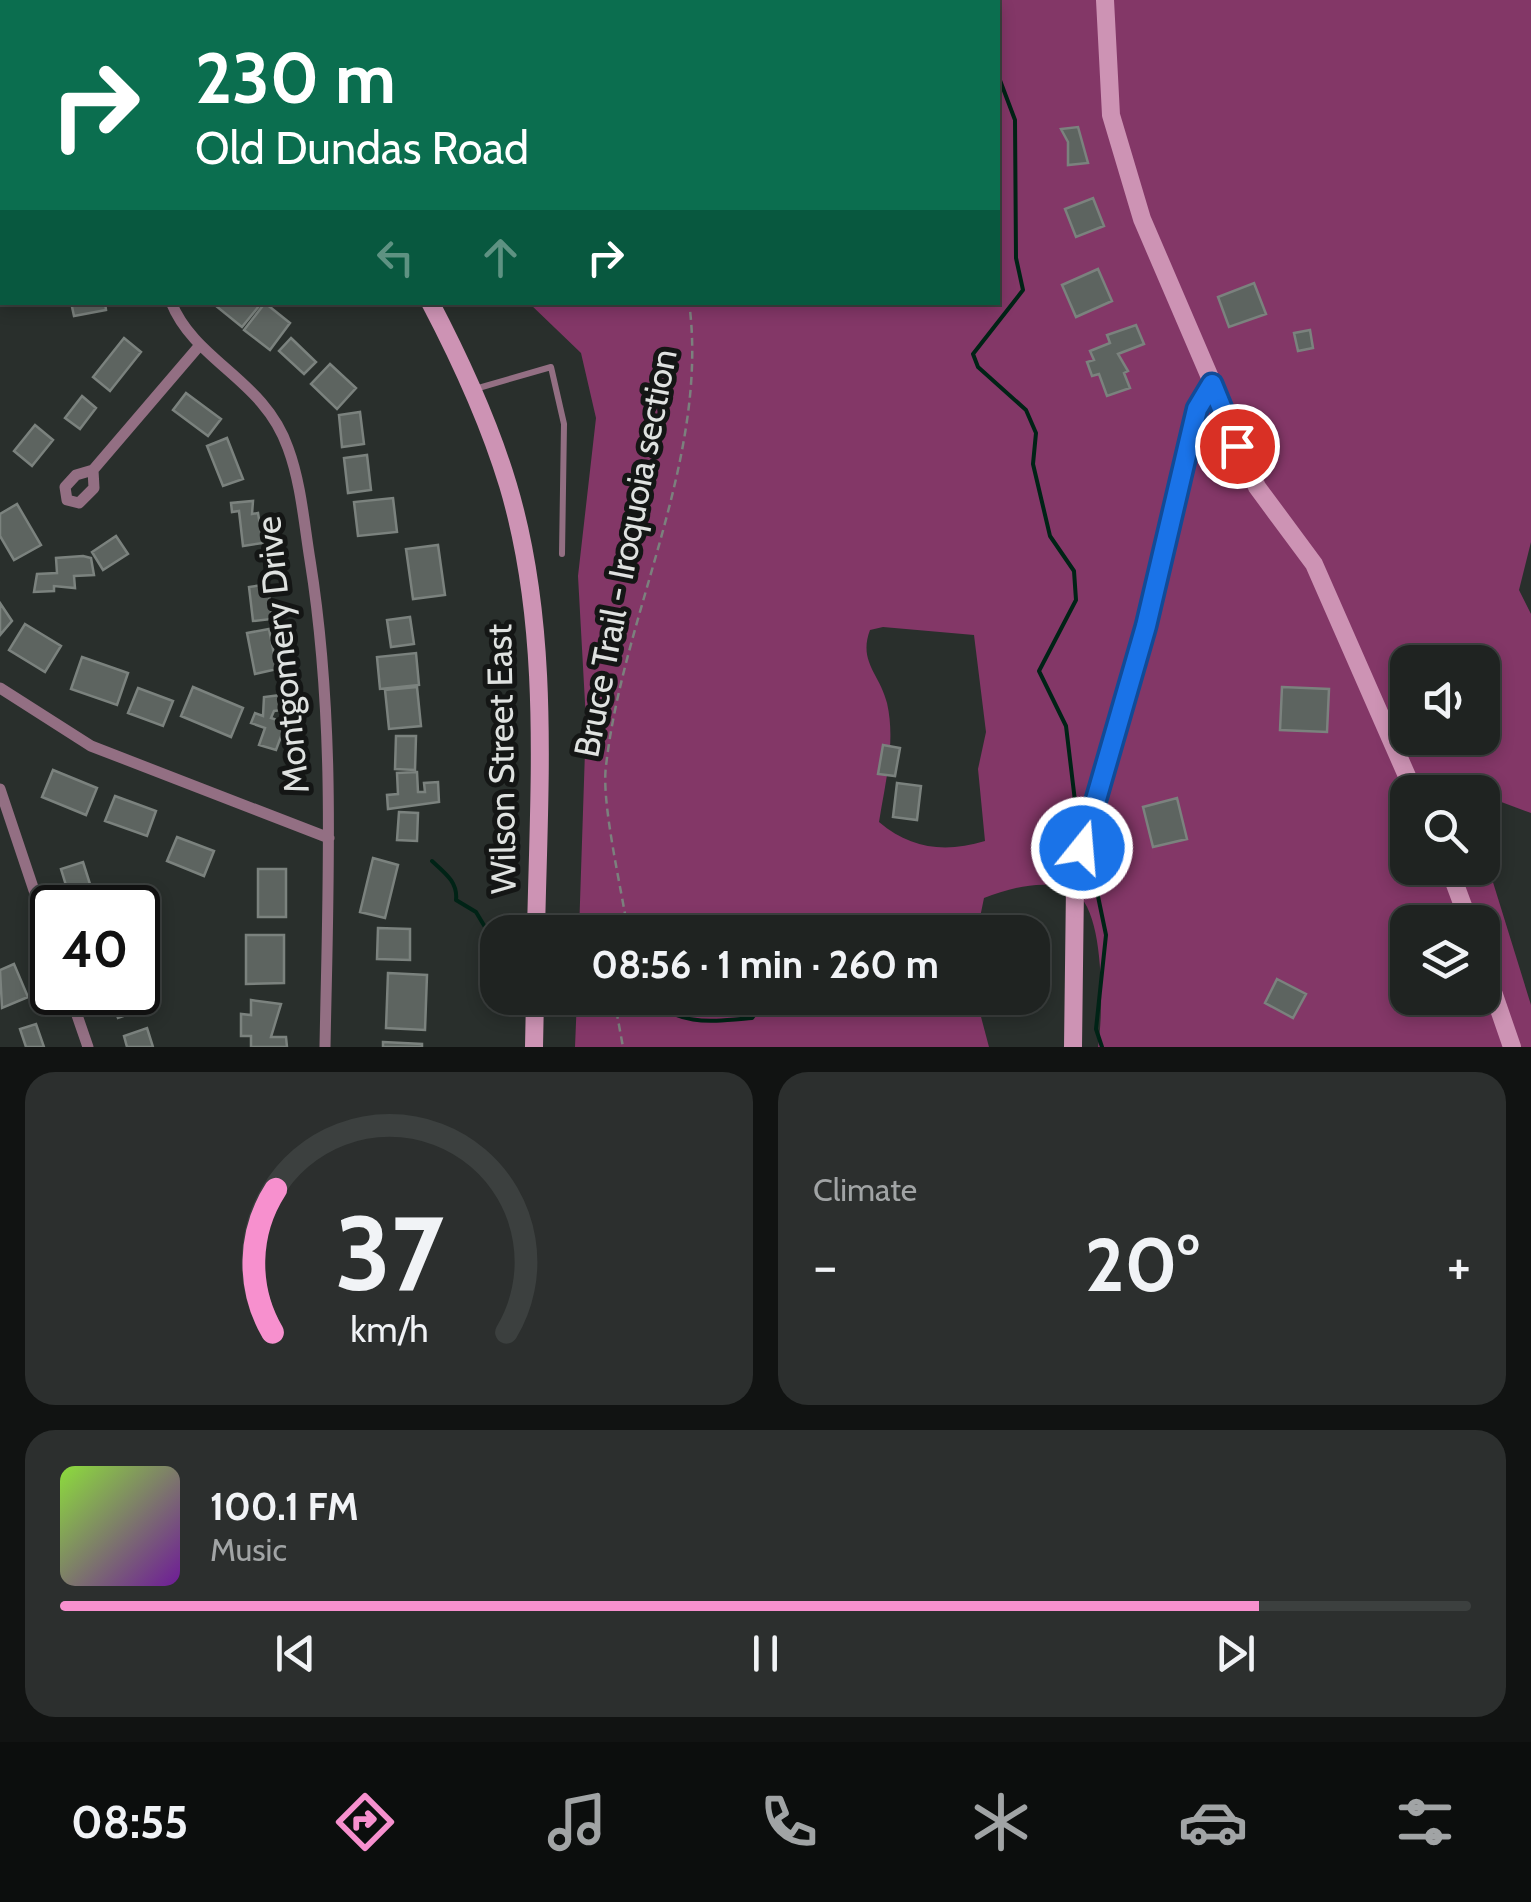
<!DOCTYPE html>
<html lang="en">
<head>
<meta charset="utf-8">
<style>
  body { margin:0; font-family:Cabin,sans-serif; background:#2c2f2e; color:#f1f3f6; height:100vh; display:flex; flex-direction:column; font-size:38px; white-space:nowrap }
  * { box-sizing:border-box; margin:0 }
  p { font-size:32px; color:#a1a4a5 }
  .icon { flex:none; width:55px; height:55px; fill:none; stroke:currentColor; stroke-width:2; stroke-linecap:round; stroke-linejoin:round }
  .map { position:relative; height:1047px; overflow:hidden }
  .panel { display:flex; flex-direction:column; gap:25px; padding:25px; background:#111312; flex:1 }
  .panel>* { flex:none }
  .top-card { position:absolute; left:0px; top:0px; width:1000px; height:305px; box-shadow:0 5px 15px #0003,0 0 0 2px #3c403f; background:#0b6e4f; color:#fff; overflow:hidden }
  .fabs { position:absolute; left:1390px; top:645px; display:grid; gap:20px }
  .fabs a { display:grid; place-items:center; width:110px; height:110px; border-radius:20px; background:#1f2321; box-shadow:0 5px 15px #0003,0 0 0 2px #3c403f; font-size:50px }
  .speed { position:absolute; left:30px; top:885px; display:flex; gap:20px; font-size:50px; font-weight:700; text-align:center }
  .speed>* { display:grid; place-content:center; width:130px; height:130px; border-radius:50%; background:#1f2321; box-shadow:0 5px 15px #0003,0 0 0 2px #3c403f; line-height:1 }
  .speed .limit { border:5px solid #111; border-radius:15px; background:#fff; color:#111 }
  .pin { position:absolute; display:grid; place-items:center; width:85px; height:85px; color:#fff; margin:-42px; border:5px solid #fff; border-radius:50%; box-shadow:0 2px 10px #0007 }
  .me { position:absolute; width:110px; margin:-55px; rotate:17deg; stroke-linejoin:round; filter:drop-shadow(0 0 8px #0008) }
  .turn { display:flex; align-items:center; gap:35px; height:210px; padding:0 30px; font-size:45px }
  .turn .icon { width:130px; height:130px; stroke-width:2.5 }
  .turn b { display:block; font-size:70px; line-height:85px }
  .lanes { display:flex; align-items:center; height:95px; padding:0 30px; background:#0003; justify-content:center; gap:50px; direction:ltr }
  .lanes .off { opacity:.35 }
  .big { font-size:75px; font-weight:700; line-height:1.1 }
  .panel .widget { flex:1; display:flex; flex-direction:column; justify-content:center; gap:15px; min-width:0; padding:0 35px; border-radius:30px; background:#2c2f2e }
  .panel .dial { align-items:center; gap:0 }
  .dial svg { height:260px; overflow:visible; fill:none; stroke:#3c403f; stroke-width:7; stroke-linecap:round; text-anchor:middle }
  .dial text { fill:#f1f3f6; stroke:none }
  .song { display:flex; align-items:center; gap:30px }
  .cover { width:120px; height:120px; border-radius:15px; background:linear-gradient(135deg,hsl(90 70% 55%),hsl(280 70% 35%)) }
  .played { height:10px; border-radius:5px; background:linear-gradient(90deg,#f790ce 85%,#3c403f 85%) }
  .keys { display:flex; justify-content:space-around; direction:ltr }
  .heat { display:flex; justify-content:space-between; align-items:center; font-size:55px; direction:ltr }
  .panel .tiles { flex:1; display:grid; gap:25px; grid-template-columns:1fr 1fr }
  .widget:last-child { grid-column:span 2 }
  .trip { position:absolute; left:480px; top:915px; width:570px; height:100px; border-radius:30px; background:#1f2321; box-shadow:0 5px 15px #0003,0 0 0 2px #3c403f; font-weight:700; line-height:100px; text-align:center }
  .tab-bar { display:flex; height:160px; justify-content:space-around; align-items:center; background:#0c0e0d; color:#a1a4a5 }
  .tab-bar .icon { width:70px; height:70px }
  .tab-bar .selected { color:#f790ce }
  .tab-bar b { font-size:45px; color:#f1f3f6 }
  .map>svg:first-child { display:block }
  .forest { fill:#833767; fill-rule:evenodd }
  .lines { fill:none; stroke-linecap:round; stroke-linejoin:round }
  .stream { stroke:#002316; stroke-width:4 }
  .building { fill:#5d6460; stroke:#7b827e; stroke-width:2.5 }
  .path { stroke:#7b807d; stroke-width:2.5; stroke-dasharray:8 5; stroke-linecap:butt }
  .lane { stroke:#936f83; stroke-width:6 }
  .street { stroke:#936f83; stroke-width:11 }
  .secondary { stroke:#cd93b4; stroke-width:18 }
  .route-casing { stroke:#114b97; stroke-width:25 }
  .route { stroke:#1a73e8; stroke-width:18 }
  .labels { text-anchor:middle; dominant-baseline:central; stroke-width:10; stroke-linejoin:round; paint-order:stroke }
  .street-label { font-size:35px; fill:#dfe2e0; stroke:#141615 }
</style>
</head>
<body>
<div class="map">
<svg width="1531" height="1047" viewBox="0 0 1531 1047">
  <rect width="100%" height="100%" fill="#292f2c"/>
  <path class="forest" d="M256 0H1531V542L1519 590 1531 614V813L1464 788 1465 792H1408V868H1482L1483 850 1531 1005V1047H1098C1103 1017 1106 909 1074 892 1047 877 1011 888 984 898L977 932H579L586 721 578 576 596 418 581 353 529 303 998 302V2ZM883 627 974 635 986 732 978 769 985 841C945 853 911 849 879 822 885 784 896 742 887 703 880 674 858 662 870 630ZM1408 662H1482V738H1408ZM1408 922H1482V998H1408Z
    M577 998H976L989 1047H575Z"/>
  <g class="lines">
    <path class="stream" d="M921 0 922 2
      M998 75 1015 120 1016 258 1023 290 973 354 978 367 1026 410 1036 433 1033 464 1050 536 1074 571 1076 600 1039 671 1066 726 1075 801
      M432 861C445 873 458 882 456 900L476 912 488 932 498 933
      M1094 877 1106 935 1096 1029 1102 1047
      M498 932H508
      M573 932 584 928 588 932
      M904 932 914 928
      M646 998C684 1026 706 1022 752 1018L767 998"/>
  </g>
  <path class="building" d="M1078 127 1088 163 1068 165V142L1061 129Z
    M1093 198 1104 226 1076 237 1065 209Z
    M1098 269 1112 301 1076 317 1062 285Z
    M1254 283 1266 314 1229 327 1218 297Z
    M71 302H105L106 310 74 316Z
    M218 302H255L259 306 242 327 216 306Z
    M265 303 290 323 270 350 244 330Z
    M1136 325 1144 344 1118 354 1128 371 1124 373 1130 388 1107 396 1099 374 1092 376 1087 362 1094 360 1090 351 1110 343 1107 335Z
    M1310 330 1313 348 1298 351 1294 333Z
    M124 338 141 352 110 391 93 377Z
    M291 338 316 362 304 374 279 351Z
    M330 364 356 388 337 409 311 384Z
    M186 393 221 419 208 436 173 410Z
    M82 396 96 408 80 429 65 418Z
    M360 412 364 444 342 447 339 415Z
    M35 425 53 440 32 466 14 451Z
    M227 438 243 479 223 486 207 446Z
    M367 455 371 490 348 493 344 458Z
    M393 498 397 532 358 536 354 502Z
    M253 501 252 514 258 513 263 543 243 546 239 511 232 512 231 503Z
    M17 504 41 545 14 560 0 536V514Z
    M116 536 128 554 103 570 92 552Z
    M438 545 445 595 413 599 406 549Z
    M83 556 91 558 94 575 74 576 75 588 54 586V591L34 592 37 574 57 573 56 558Z
    M268 584 272 619 253 621 249 587Z
    M0 603 12 621 0 635Z
    M410 617 414 644 391 647 387 620Z
    M25 624 61 646 45 672 9 650Z
    M269 629 277 669 255 674 247 633Z
    M416 653 419 685 380 689 377 657Z
    M82 657 128 673 117 705 71 689Z
    M193 687 243 708 231 737 181 716Z
    M417 687 421 726 389 729 385 690Z
    M1282 687 1329 689 1327 732 1280 730Z
    M138 688 173 701 163 726 128 713Z
    M281 695 282 710 274 711 271 718 286 723 276 750 259 745 265 728 251 723 255 713 263 716 264 697Z
    M396 736H416L415 770 395 769Z
    M883 745 900 748 895 776 878 774Z
    M53 770 97 788 86 815 42 797Z
    M417 772 418 792H425L424 783 438 782 439 802 388 809 387 795 398 794 397 773Z
    M897 783 921 786 917 820 893 817Z
    M115 796 156 811 147 836 105 821Z
    M1177 798 1187 839 1153 847 1143 807Z
    M399 812 418 813 417 841 397 840Z
    M177 837 214 851 204 876 167 861Z
    M373 858 398 865 385 918 360 912Z
    M83 862 96 903 73 908 61 869Z
    M258 869H286V917H258Z
    M378 928 410 929V960L377 959Z
    M246 935H284V983L246 984Z
    M14 964 28 997 2 1008 0 970Z
    M388 973 427 975 425 1030 386 1028Z
    M1277 979 1306 994 1293 1018 1265 1003Z
    M138 986 146 1008 118 1018 110 996 138 992Z
    M251 1000 281 1004 271 1037H286L287 1047H251V1036H241V1014L251 1015Z
    M36 1024 44 1047H26L20 1029Z
    M147 1028 153 1047H127L124 1036Z
    M383 1042 422 1044V1047H383Z"/>
  <g class="lines">
    <path class="path" d="M756 2 757 0
      M628 932C622 891 601 803 606 766 623 614 710 457 689 302
      M614 998 623 1047"/>
    <path class="lane" d="M475 389 551 367 564 424 562 554"/>
    <path class="street" d="M0 75 2 76
      M0 165H2
      M171 302C195 362 264 379 288 448 301 483 304 523 310 560 336 722 328 884 325 1047
      M93 470 94 488 79 503 67 500 65 487 76 475 93 470 200 345
      M0 688 91 746 329 838
      M0 789 52 944
      M69 992 88 1047"/>
    <path class="secondary" d="M185 0 187 2
      M553 0 556 2
      M1105 0 1111 115 1142 219 1257 487 1314 564 1414 792
      M203 2 204 0
      M715 2 717 0
      M430 302C461 361 489 422 508 485 551 629 539 784 536 932
      M1449 868 1469 922
      M1482 960 1512 1047
      M534 1047 535 998
      M1073 1047 1075 886 1082 848 1146 626 1197 409 1212 384"/>
  </g>
  <g class="lines">
    <defs>
      <path id="route" d="M1082 848 1146 626 1197 409 1212 384 1237 446"/>
    </defs>
    <use href="#route" class="route-casing"/>
    <use href="#route" class="route"/>
  </g>
  <g class="labels">
    <g class="street-label">
      <text transform="translate(625 553) rotate(-79)">Bruce Trail - Iroquoia section</text>
      <text transform="translate(282 655) rotate(-96)">Montgomery Drive</text>
      <text transform="translate(501 759) rotate(-91)">Wilson Street East</text>
    </g>
  </g>
</svg>
<div class="fabs">
<a><svg class="icon" aria-label="sound" viewBox="0 0 24 24"><path d="M4 9h4l5-4v14l-5-4H4zM17 9q2 3 0 6"/></svg></a>
<a><svg class="icon" aria-label="search" viewBox="0 0 24 24"><circle cx="10" cy="10" r="6"/><path d="M15 15l6 6"/></svg></a>
<a><svg class="icon" aria-label="layers" viewBox="0 0 24 24"><path d="M12 4l9 5-9 5-9-5zM3 14l9 5 9-5"/></svg></a>
</div>
<div class="speed"><div class="limit">40</div></div>
<div class="pin" style="left:1237px;top:446px;background:#d93025"><svg class="icon" aria-label="arrive" viewBox="0 0 24 24"><path d="M6 21V4h12l-3 4 3 4H6"/></svg></div>
<svg class="me" style="left:1082px;top:848px" viewBox="-20 -20 40 40"><circle r="17" fill="#1a73e8" stroke="#fff" stroke-width="3"/><path d="M0-11L8 9 0 5-8 9z" fill="#fff"/></svg>
<div class="trip">08:56 · 1 min · 260 m</div>
<div class="top-card">
<div class="turn"><svg class="icon" aria-label="right" viewBox="0 0 24 24"><path d="M7 20v-9h11M14 6l5 5-5 5"/></svg><div><b>230 m</b>Old Dundas Road</div></div>
<div class="lanes"><svg class="icon off" aria-label="left" viewBox="0 0 24 24"><path d="M17 20v-9H6M10 6l-5 5 5 5"/></svg><svg class="icon off" aria-label="ahead" viewBox="0 0 24 24"><path d="M12 20V5M6 11l6-6 6 6"/></svg><svg class="icon" aria-label="right" viewBox="0 0 24 24"><path d="M7 20v-9h11M14 6l5 5-5 5"/></svg></div>
</div>
</div>
<section class="panel">
<div class="tiles">
<div class="widget dial"><svg viewBox="0 0 100 80">
<path d="M14 69A42 42 0 1 1 86 69"/>
<path d="M14 69A42 42 0 0 1 15 25" stroke="#f790ce"/>
<text x="50" y="56" font-size="32" font-weight="700">37</text>
<text x="50" y="72" font-size="11">km/h</text>
</svg></div>
<div class="widget"><p>Climate</p>
<div class="heat"><a>−</a><b class="big">20°</b><a>+</a></div>
</div>
<div class="widget">
<div class="song"><i class="cover"></i><div><b>100.1 FM</b><p>Music</p></div></div>
<div class="played"></div>
<div class="keys"><svg class="icon" aria-label="previous" viewBox="0 0 24 24"><path d="M18 5L8 12l10 7zM5 5v14"/></svg><svg class="icon" aria-label="pause" viewBox="0 0 24 24"><path d="M8 5v14M16 5v14"/></svg><svg class="icon" aria-label="next" viewBox="0 0 24 24"><path d="M6 5l10 7-10 7zM19 5v14"/></svg></div>
</div>
</div>
</section>
<nav class="tab-bar">
<b>08:55</b>
<svg class="icon selected" aria-label="directions" viewBox="0 0 24 24"><path d="M12 3l9 9-9 9-9-9zM9 14v-3h6M13 9l2 2-2 2"/></svg>
<svg class="icon" aria-label="music" viewBox="0 0 24 24"><path d="M9 18V5l10-2v13"/><circle cx="6" cy="18" r="3"/><circle cx="16" cy="16" r="3"/></svg>
<svg class="icon" aria-label="phone" viewBox="0 0 24 24"><path d="M5 4h4l2 5-3 2q2 4 5 5l2-3 5 2v4C11 20 4 13 5 4z"/></svg>
<svg class="icon" aria-label="climate" viewBox="0 0 24 24"><path d="M12 3v18M4 7l16 10M4 17L20 7"/></svg>
<svg class="icon" aria-label="car" viewBox="0 0 24 24"><path d="M5 17H2v-5l4-1 3-4h7l3 4 3 1v5h-3M9 17h6M6 11h13"/><circle cx="7" cy="17" r="2"/><circle cx="17" cy="17" r="2"/></svg>
<svg class="icon" aria-label="filters" viewBox="0 0 24 24"><path d="M4 7h16M4 17h16"/><circle cx="9" cy="7" r="2"/><circle cx="15" cy="17" r="2"/></svg>
</nav>
</body>
</html>
